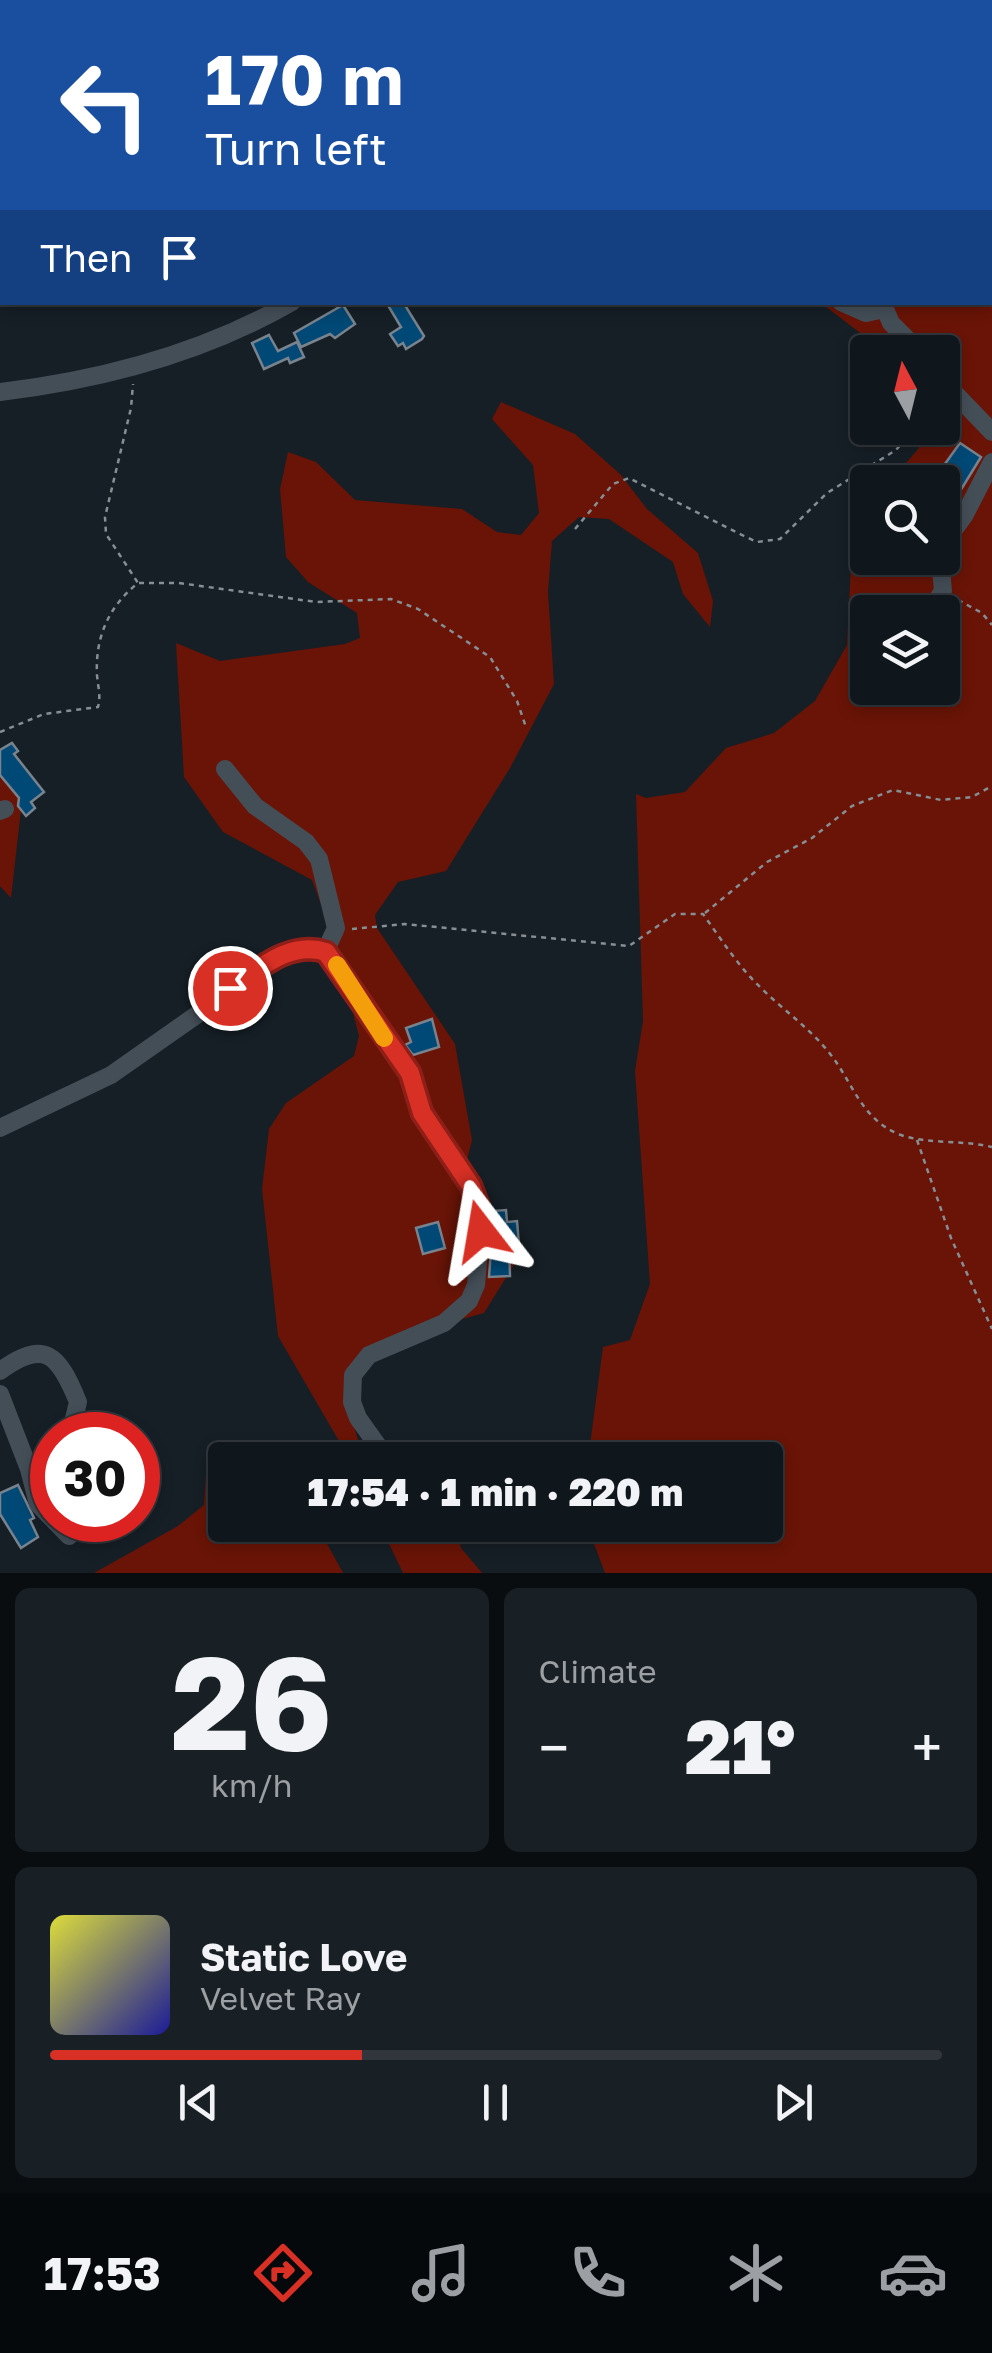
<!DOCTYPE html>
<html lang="en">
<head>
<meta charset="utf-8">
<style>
  body { margin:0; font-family:"Golos Text",sans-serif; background:#192025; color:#f1f3f6; height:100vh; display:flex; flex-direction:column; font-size:38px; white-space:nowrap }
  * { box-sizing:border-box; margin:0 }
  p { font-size:32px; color:#9c9fa3 }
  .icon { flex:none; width:55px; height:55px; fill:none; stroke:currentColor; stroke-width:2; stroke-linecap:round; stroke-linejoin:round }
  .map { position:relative; height:1573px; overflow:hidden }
  .side { display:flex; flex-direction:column; gap:15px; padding:15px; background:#090d0f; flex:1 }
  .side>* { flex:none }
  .top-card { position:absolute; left:0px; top:0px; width:992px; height:305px; box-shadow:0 5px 15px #0003,0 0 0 2px #30363b; background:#1a4fa0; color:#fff; overflow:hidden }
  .needle { width:65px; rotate:353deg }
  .buttons { position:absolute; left:850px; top:335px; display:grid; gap:20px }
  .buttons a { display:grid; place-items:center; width:110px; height:110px; border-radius:10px; background:#10171c; box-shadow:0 5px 15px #0003,0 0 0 2px #30363b; font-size:50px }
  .speed { position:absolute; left:30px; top:1412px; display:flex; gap:20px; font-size:50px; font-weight:700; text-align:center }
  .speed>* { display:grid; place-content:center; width:130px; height:130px; border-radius:50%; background:#10171c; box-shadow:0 5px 15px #0003,0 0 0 2px #30363b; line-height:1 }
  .speed .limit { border:15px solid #d22; background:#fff; color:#111 }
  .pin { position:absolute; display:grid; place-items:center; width:85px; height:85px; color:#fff; margin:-42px; border:5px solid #fff; border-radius:50%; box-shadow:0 2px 10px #0007 }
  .me { position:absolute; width:110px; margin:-55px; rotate:346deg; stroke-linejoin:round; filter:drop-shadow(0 0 8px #0008) }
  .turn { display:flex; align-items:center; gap:35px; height:210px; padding:0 40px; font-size:45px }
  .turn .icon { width:130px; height:130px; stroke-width:2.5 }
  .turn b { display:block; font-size:70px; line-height:85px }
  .then { display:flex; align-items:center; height:95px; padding:0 40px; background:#0003; gap:20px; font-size:38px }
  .big { font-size:75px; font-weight:800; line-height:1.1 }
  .side .widget { flex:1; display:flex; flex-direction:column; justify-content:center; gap:15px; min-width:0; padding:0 35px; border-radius:15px; background:#192025 }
  .side .dial { align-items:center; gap:0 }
  .dial b { font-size:130px; line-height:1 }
  .song { display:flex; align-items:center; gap:30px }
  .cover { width:120px; height:120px; border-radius:15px; background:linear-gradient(135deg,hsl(60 70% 55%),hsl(240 70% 35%)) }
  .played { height:10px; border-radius:5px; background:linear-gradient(90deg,#d93025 35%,#30363b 35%) }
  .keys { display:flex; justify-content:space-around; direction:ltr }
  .heat { display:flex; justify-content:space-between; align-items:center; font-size:55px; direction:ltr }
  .side .tiles { flex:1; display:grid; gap:15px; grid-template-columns:1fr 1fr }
  .widget:last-child { grid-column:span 2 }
  .trip { position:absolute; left:208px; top:1442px; width:575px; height:100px; border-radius:10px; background:#10171c; box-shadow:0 5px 15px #0003,0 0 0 2px #30363b; font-weight:800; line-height:100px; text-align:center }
  .tabs { display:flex; height:160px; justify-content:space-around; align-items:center; background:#06090b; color:#9c9fa3 }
  .tabs .icon { width:70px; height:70px }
  .tabs .on { color:#d93025 }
  .tabs b { font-size:45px; color:#f1f3f6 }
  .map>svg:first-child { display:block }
  .green { fill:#691406; fill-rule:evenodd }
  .building { fill:#004875; stroke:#78838d; stroke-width:2.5 }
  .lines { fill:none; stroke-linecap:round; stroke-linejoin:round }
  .path { stroke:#878e94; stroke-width:2.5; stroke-dasharray:5 5; stroke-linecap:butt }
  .minor { stroke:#444e57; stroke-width:18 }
  .route-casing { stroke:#8d1f18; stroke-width:25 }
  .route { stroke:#d93025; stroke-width:18 }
  .slow { stroke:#f59e0b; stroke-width:18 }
</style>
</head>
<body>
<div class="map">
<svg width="992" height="1573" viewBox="0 0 992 1573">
  <rect width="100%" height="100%" fill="#161f26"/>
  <path class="green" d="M0 0H316L317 2H2L0 74Z
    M736 0H992V1573H605L587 1525H765V1460H588L603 1347 630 1340 650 1284 635 1071 643 1021 636 794 646 798 685 792 726 748 774 733 815 701 847 645 853 525 867 509 868 558H942V482H890L924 442 921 428H942V352H885L821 303 990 302V2H733ZM868 612H942V688H868Z
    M501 402 575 434 620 474 647 509 698 553 713 601 710 627 683 594 673 562 609 519 579 517 552 541 548 592 554 684 510 768 446 871 398 882 375 915 377 928 455 1044 472 1140 463 1176 472 1205 520 1243 517 1260 484 1313 426 1329 355 1363 344 1394 360 1446 378 1460H350L278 1336 262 1189 269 1129 286 1103 354 1056 359 1036 334 939 312 880 223 832 184 777 176 643 220 661 345 644 360 638 357 613 308 582 286 557 280 489 288 452 316 462 355 500 462 509 497 532 521 535 539 513 533 465 492 419Z
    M0 755 22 801 11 898 0 886Z
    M225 1474V1525H317L343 1573H94L178 1526 204 1505 206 1475Z
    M380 1525H456L461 1548 482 1573H403Z"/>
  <path class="building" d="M386 302H403L424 336 422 339 406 349 403 343 398 346 390 334 401 327Z
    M343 305 355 324 335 338 330 334 301 347 294 333Z
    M269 335 278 351 297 342 304 357 290 363 288 358 264 369 252 343Z
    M960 443 981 457 954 501 942 493V482H932Z
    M12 743 18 751 14 754 44 792 31 802 35 808 26 816 18 806 19 798 0 775V750Z
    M432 1019 439 1047 413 1055 405 1045 411 1042 406 1028Z
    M506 1210 507 1222 517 1221 519 1245H509L510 1276 489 1277 494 1211Z
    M438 1222 445 1248 423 1254 416 1228Z
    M18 1485 34 1518 30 1520 38 1537 21 1548 0 1514V1493Z"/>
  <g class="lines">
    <path class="path" d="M990 118H992
      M575 529 613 484 629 478 744 536 757 542 780 539 827 493 896 450 915 428
      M139 583H179L316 602 391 599 418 609 490 657 517 701 526 727
      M958 600 982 613 992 625
      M0 732 44 714 98 707C101 696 98 687 97 675 95 637 109 606 138 583L106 534 105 517 131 408 133 384
      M705 913 767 862 812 838 852 806 893 790 941 800 972 797 992 786
      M352 929 405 924 629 946 675 914H703C721 939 738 966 760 987 782 1009 807 1026 827 1050 852 1079 860 1120 901 1135 925 1144 964 1140 992 1147
      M917 1140 951 1238 992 1329"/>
    <path class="minor" d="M322 0 324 2
      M841 302 866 313 884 309
      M882 302 891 323 920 352
      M942 380 992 432
      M0 392C101 380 203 353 292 302
      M942 546 964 516 992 462
      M929 612 943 591 940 558
      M225 769 255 806 306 842 319 859 336 928 325 952
      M0 811 5 809
      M325 952 410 1073 422 1113 471 1185 482 1215 476 1285 469 1301 444 1323 369 1355 353 1375 352 1402 358 1418 388 1460
      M0 1128 111 1075 282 955 302 948 325 952
      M0 1371C45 1338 59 1355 78 1402L70 1435
      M0 1394 29 1469 38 1504 69 1536"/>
  </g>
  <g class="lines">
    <defs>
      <path id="route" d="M230 988C259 969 290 940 326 952L410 1073 422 1113 471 1186 482 1215 481 1231"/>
    </defs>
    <use href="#route" class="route-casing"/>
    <use href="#route" class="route"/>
    <path class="slow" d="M337 965 384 1038"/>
  </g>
</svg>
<div class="buttons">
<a><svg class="needle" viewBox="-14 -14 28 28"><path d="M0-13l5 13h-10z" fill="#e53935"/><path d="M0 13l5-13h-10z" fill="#9c9fa3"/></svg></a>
<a><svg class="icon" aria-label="search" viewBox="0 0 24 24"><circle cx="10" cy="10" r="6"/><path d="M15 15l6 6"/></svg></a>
<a><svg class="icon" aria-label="layers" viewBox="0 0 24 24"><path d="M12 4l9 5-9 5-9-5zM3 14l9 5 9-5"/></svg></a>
</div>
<div class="speed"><div class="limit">30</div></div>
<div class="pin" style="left:230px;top:988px;background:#d93025"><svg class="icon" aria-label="arrive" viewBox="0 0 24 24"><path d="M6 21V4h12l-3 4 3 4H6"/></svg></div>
<svg class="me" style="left:481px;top:1231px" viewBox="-20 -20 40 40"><path d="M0-17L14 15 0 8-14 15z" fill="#d93025" stroke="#fff" stroke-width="4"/></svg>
<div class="trip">17:54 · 1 min · 220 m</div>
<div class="top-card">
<div class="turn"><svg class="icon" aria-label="left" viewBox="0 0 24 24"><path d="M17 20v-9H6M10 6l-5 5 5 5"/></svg><div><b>170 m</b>Turn left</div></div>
<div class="then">Then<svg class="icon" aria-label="arrive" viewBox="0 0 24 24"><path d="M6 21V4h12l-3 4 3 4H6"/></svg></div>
</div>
</div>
<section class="side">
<div class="tiles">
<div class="widget dial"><b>26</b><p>km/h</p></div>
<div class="widget"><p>Climate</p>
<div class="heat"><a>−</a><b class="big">21°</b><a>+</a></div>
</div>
<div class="widget">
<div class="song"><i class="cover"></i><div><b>Static Love</b><p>Velvet Ray</p></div></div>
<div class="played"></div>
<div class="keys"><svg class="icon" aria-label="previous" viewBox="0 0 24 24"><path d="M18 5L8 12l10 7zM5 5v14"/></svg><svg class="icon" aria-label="pause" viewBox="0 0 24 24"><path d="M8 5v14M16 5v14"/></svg><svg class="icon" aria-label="next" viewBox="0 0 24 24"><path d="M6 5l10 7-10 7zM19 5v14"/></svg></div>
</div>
</div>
</section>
<nav class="tabs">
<b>17:53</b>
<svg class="icon on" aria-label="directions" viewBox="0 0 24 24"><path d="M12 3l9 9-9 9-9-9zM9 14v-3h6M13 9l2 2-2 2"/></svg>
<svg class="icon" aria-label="music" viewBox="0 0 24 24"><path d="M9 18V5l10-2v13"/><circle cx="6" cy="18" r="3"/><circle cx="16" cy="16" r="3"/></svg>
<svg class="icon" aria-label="phone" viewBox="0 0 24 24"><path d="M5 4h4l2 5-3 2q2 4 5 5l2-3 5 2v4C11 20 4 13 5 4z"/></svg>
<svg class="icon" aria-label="climate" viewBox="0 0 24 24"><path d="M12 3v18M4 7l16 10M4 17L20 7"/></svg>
<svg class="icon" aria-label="car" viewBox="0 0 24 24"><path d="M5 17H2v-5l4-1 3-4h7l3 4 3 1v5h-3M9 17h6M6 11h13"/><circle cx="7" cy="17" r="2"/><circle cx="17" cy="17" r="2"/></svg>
</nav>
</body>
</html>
